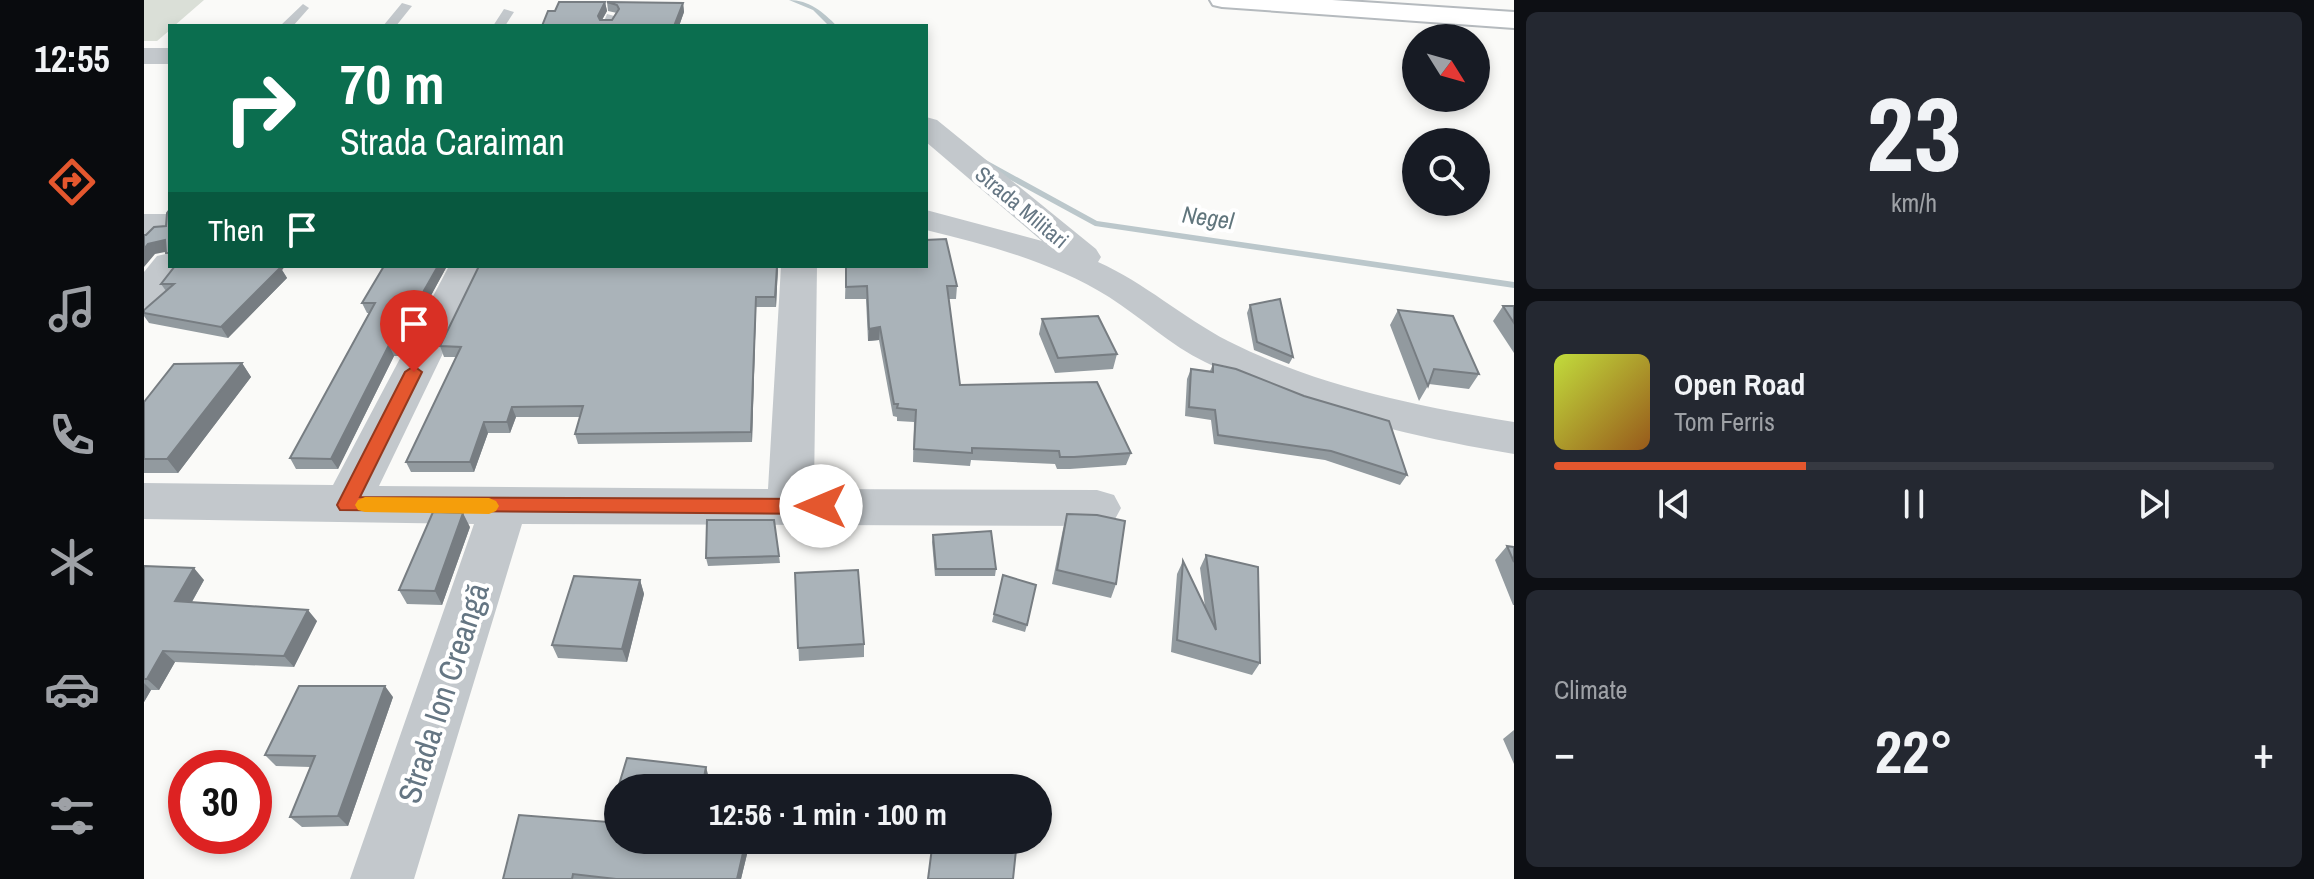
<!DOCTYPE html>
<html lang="en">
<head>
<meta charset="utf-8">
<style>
  body { margin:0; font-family:"Archivo Narrow",sans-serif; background:#242831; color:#f1f3f6; height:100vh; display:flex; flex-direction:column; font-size:30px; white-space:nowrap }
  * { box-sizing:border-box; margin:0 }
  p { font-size:26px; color:#9ea1a6 }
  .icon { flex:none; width:44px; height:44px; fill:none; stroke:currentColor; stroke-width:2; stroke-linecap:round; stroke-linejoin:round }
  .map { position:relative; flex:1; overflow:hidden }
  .drawer { display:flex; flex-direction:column; gap:12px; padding:12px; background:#0d0f14; width:800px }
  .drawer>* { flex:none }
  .guide { position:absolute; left:24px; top:24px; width:760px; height:244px; border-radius:0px; box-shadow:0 4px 12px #0003; background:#0b6e4f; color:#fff; overflow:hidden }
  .needle { width:52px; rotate:127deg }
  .fabs { position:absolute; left:1258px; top:24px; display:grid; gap:16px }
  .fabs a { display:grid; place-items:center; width:88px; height:88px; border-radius:50%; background:#171b24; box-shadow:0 4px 12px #0003; font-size:40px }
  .speed { position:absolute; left:24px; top:750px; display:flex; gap:16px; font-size:40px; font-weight:700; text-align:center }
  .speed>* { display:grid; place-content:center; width:104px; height:104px; border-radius:50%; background:#171b24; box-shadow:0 4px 12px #0003; line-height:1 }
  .speed .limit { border:12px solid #d22; background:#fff; color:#111 }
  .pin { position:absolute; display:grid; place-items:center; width:68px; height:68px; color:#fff; margin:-82px -34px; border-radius:50% 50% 50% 0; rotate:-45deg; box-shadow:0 0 8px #0007 }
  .pin .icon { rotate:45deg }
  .me { position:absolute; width:88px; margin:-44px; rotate:270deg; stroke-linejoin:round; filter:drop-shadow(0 0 6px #0008) }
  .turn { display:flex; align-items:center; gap:28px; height:168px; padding:0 40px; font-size:36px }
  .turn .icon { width:104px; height:104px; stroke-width:2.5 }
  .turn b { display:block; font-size:56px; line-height:68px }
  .then { display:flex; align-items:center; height:76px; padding:0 40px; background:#0003; gap:16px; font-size:30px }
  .big { font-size:60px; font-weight:800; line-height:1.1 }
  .drawer .card { flex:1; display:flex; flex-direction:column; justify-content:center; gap:12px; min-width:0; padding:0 28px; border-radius:12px; background:#242831 }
  .drawer .dial { align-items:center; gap:0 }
  .dial b { font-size:104px; line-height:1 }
  .song { display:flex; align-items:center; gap:24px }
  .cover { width:96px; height:96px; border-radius:12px; background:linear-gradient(135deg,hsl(70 70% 55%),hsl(30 70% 35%)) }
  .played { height:8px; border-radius:4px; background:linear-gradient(90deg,#e4572e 35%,#363941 35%) }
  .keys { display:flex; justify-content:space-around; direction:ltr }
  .heat { display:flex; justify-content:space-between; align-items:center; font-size:44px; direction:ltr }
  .trip { position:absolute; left:460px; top:774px; width:448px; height:80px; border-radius:40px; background:#171b24; box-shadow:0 4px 12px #0003; font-weight:800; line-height:80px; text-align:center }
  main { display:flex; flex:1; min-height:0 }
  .tab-bar { display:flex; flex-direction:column; width:144px; justify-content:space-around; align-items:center; background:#090b0e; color:#9ea1a6 }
  .tab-bar .icon { width:56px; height:56px }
  .tab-bar .active { color:#e4572e }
  .tab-bar b { font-size:36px; color:#f1f3f6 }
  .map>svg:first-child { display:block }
  .green { fill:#dadfd7 }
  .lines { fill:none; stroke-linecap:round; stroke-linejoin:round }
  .stream { fill:#bbc7cb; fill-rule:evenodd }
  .primary-casing { stroke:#b5babe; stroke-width:4 }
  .lane { fill:#c3c8cc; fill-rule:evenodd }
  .street { fill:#c3c8cc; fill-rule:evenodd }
  .primary { fill:#fff; fill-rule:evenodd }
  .wall { fill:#929a9f }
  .shaded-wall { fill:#777d82 }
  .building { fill:#aab3b9; stroke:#777d82; stroke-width:2 }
  .route { fill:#e4572e; stroke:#94391e; stroke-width:2 }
  .slow { fill:#f59e0b }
  .labels { text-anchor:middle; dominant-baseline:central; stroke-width:8; stroke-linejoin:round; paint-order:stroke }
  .far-street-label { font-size:22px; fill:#657683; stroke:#fff }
  .far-water-label { font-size:24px; font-style:italic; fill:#60757c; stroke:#fff }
  .near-street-label { font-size:32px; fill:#657683; stroke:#fff }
</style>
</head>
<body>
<main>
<nav class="tab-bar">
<b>12:55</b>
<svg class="icon active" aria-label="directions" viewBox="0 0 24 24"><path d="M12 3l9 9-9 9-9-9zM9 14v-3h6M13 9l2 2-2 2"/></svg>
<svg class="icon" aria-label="music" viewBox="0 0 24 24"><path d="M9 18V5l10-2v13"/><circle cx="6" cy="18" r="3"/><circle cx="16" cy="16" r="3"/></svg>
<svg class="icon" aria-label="phone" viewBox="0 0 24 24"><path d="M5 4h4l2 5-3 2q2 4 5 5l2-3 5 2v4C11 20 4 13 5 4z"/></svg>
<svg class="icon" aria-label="climate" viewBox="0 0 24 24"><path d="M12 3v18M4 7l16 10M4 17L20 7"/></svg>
<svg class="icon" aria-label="car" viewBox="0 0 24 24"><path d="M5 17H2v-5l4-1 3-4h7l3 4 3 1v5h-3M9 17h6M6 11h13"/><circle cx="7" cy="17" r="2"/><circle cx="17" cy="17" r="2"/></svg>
<svg class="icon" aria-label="filters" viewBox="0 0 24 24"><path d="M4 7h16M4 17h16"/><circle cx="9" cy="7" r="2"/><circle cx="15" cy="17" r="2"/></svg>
</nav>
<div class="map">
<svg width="1370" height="879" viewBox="0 0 1370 879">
  <rect width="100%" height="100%" fill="#fafaf8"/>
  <path class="green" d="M0 0H60L30 26H26V30L13 41H0Z"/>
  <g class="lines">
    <path class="stream" d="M645 0C665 0 679 12 693 26H685L669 10Z
      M840 159 953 221 1370 282V288L951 226 837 164V160Z"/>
    <defs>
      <path id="primary" d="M1066 0H1188L1370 12V28L1078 7 1069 5Z"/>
    </defs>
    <use href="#primary" class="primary-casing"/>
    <path class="lane" d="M258 3 268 6 252 26H239Z
      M159 4 165 8 149 26H136Z
      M360 9 370 12 361 26H349Z
      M463 14 474 17 470 26H458Z"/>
    <path class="street" d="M0 48H26V64H0Z
      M782 117 793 120 952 249 957 257 954 262C1001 283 1038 317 1084 341 1173 386 1272 406 1370 422V454C1264 436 1158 411 1061 362 1026 345 998 318 965 297 910 263 845 245 782 230V210L898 241 782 142Z
      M0 214H26V234H0Z
      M26 253V266H43L13 304 0 308V272L13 256Z
      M305 266H341L235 486 624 489 637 266H673L670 489 953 490 970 495 977 508 970 521 953 526 378 524 270 879H206L330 524 0 519V483L189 485Z"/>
    <use href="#primary" class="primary"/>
  </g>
  <path class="wall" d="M461 2 463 11 458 20H468L473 13 464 11 463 2 539 3 540 12 535 26H398L411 11Z
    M31 266H141L138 270 143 278 84 338 5 323 0 316V310L22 291 17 284Z
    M240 266H303L254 356H250L194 469H152L146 458 225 313H223L218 303Z
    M634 266 632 307H612L608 442 434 444 431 434 436 417H372L366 433H344L330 472H267L262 462 312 357H300L296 346Z
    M702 266 813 286 812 299H804L816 385 987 453 982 465 926 469H913L911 464 827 460 826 466 769 462 770 422 753 421V417L749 416 735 340 724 341 722 299H701Z
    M1106 305 1149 357 1145 364 1110 350 1103 313Z
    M1359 306H1370V353L1349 321Z
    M1254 310 1335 374 1325 389 1285 384 1275 401 1246 325Z
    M898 319 973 354 969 369 911 373 895 334Z
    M98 363 107 377 34 473H0V402Z
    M1069 364 1263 475 1256 485 1181 460 1070 444 1067 420 1041 416 1043 379 1047 369 1066 371Z
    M923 514 972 584 967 598 908 584 919 529Z
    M326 527 298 605 263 604 255 590Z
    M789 535 852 569 851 576H791L788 542Z
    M1363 546 1370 547V605H1369L1351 560Z
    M1062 555 1116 663 1108 675 1027 652 1033 574 1039 561 1061 607 1056 568Z
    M635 556 636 563 564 566 562 558Z
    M0 566 60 580 48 602 173 621 150 667 31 662 15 690H7L0 702Z
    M651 573 720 644V657L655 661Z
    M859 575 883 625 881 632 848 622Z
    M496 580 500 594 483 662 414 658 408 645Z
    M249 697 204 826 158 827 146 817 166 767 132 766 121 755Z
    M1370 730V764L1359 739Z
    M474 840 604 850 597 879H359Z"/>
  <path class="shaded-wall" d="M461 2 463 11 455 25 454 16Z
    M539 3 540 12 535 26H530Z
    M21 240 26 251 11 254 0 267V249L4 244Z
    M128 266H141L138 270 143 278 84 338 77 327Z
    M294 266H303L254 356 249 345Z
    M633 266H634L632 307 631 297Z
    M612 297V307L608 442 607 432Z
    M736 327 735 340 724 341 725 329Z
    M245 345 250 356 194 469 187 459Z
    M98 363 107 377 34 473 23 459Z
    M368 407 372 417 366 433 363 422Z
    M340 422 344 433 330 472 326 462Z
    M319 513 326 527 298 605 291 591Z
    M50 568 60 580 42 612 31 601Z
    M496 580 500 594 483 662 478 649Z
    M164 610 173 621 150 667 140 656Z
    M19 651 31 662 15 690 3 679Z
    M0 683 7 690 0 702Z
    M241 686 249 697 204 826 194 816Z
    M562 767 565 778 563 788H558Z
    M602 840 604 850 597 879H593Z"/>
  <path class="building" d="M415 2H461L454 16 456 20H468L475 9 473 5 463 2 539 3 530 26H398L404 11H411Z
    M26 209V253H22L21 240 4 244 0 249V235H2L10 227 22 226 23 213Z
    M802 239 813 286H803L816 385 953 382 987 453 930 457H916L915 451 828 448V453L770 449 772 410 753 408 754 404H750L736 327 725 329 723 286 702 287V266H782V240Z
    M31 266H128L127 267H137L77 327 0 313V310L30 284H17Z
    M240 266H294L249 345H245L187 459 146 458 231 303H218Z
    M335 266H633L631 297H612L607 432 431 434 439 406 368 407 363 422H340L326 462H262L317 347 296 346Z
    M1136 299 1149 357 1113 342 1106 305Z
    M1359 306H1370V323Z
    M1254 310 1309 316 1335 374 1290 369 1284 386Z
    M954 316 973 354 914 358 898 319Z
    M98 363 23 459H0V402L30 364Z
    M1069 364 1092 369 1160 396 1245 421 1263 475 1187 451 1074 435 1071 410 1045 407 1047 369 1069 372Z
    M289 512 319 513 291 591 255 590Z
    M923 514 953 515 981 521 972 584 913 570Z
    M563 520H630L635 556 562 558Z
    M847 531 852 569H792L789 535Z
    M1363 546 1370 547V562Z
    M1062 555 1114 567 1116 663 1033 640 1039 561 1072 630Z
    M0 566 50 568 31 601 164 610 140 656 19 651 3 679H0Z
    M714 570 720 644 654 648 651 573Z
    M859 575 892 585 883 625 850 614Z
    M430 576 496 580 478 649 408 645Z
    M155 686H241L194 816 146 817 171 756 121 755Z
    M483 758 562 767 558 788H474Z
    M474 789V840H602L593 879H472L429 874 428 879H359L375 815 464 822Z
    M789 840H824L872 850 869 879H784Z"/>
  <path class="route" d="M270 366 278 372 216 497 677 499 684 501 687 506 684 512 677 514 196 510 193 505 261 372Z"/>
  <path class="slow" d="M221 497 345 498 352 501 355 506 352 511 345 514 221 512 214 510 211 505 214 500Z"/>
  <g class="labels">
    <g class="far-street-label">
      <text transform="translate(878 207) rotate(40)">Strada Militari</text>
    </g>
    <g class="far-water-label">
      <text transform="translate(1064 217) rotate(8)">Negel</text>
    </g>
    <g class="near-street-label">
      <text transform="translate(299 693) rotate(-72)">Strada Ion Creangă</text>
    </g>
  </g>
</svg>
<div class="fabs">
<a><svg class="needle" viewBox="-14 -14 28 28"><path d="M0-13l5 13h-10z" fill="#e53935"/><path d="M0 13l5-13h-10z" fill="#9ea1a6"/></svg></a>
<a><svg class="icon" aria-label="search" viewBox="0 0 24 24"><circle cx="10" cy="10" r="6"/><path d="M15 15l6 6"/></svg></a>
</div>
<div class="speed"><div class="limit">30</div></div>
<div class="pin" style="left:270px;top:372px;background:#d93025"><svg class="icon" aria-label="arrive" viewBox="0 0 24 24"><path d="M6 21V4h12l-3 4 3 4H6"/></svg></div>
<svg class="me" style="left:677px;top:506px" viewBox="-20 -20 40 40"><circle r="19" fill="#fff"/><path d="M0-13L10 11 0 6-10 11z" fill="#e4572e"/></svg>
<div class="trip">12:56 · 1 min · 100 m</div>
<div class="guide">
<div class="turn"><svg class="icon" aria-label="right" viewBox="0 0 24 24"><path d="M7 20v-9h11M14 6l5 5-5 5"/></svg><div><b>70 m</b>Strada Caraiman</div></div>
<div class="then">Then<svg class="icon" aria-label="arrive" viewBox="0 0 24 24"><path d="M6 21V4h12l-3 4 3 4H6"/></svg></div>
</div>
</div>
<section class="drawer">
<div class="card dial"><b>23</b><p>km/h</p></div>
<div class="card">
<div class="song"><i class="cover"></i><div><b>Open Road</b><p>Tom Ferris</p></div></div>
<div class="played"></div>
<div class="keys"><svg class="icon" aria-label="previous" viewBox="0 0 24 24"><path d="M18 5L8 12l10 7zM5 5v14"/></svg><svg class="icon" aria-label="pause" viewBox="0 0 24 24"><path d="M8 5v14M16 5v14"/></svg><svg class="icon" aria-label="next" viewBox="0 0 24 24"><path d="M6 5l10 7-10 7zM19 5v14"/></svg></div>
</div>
<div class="card"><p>Climate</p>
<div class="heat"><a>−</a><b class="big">22°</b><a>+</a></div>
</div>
</section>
</main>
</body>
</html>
